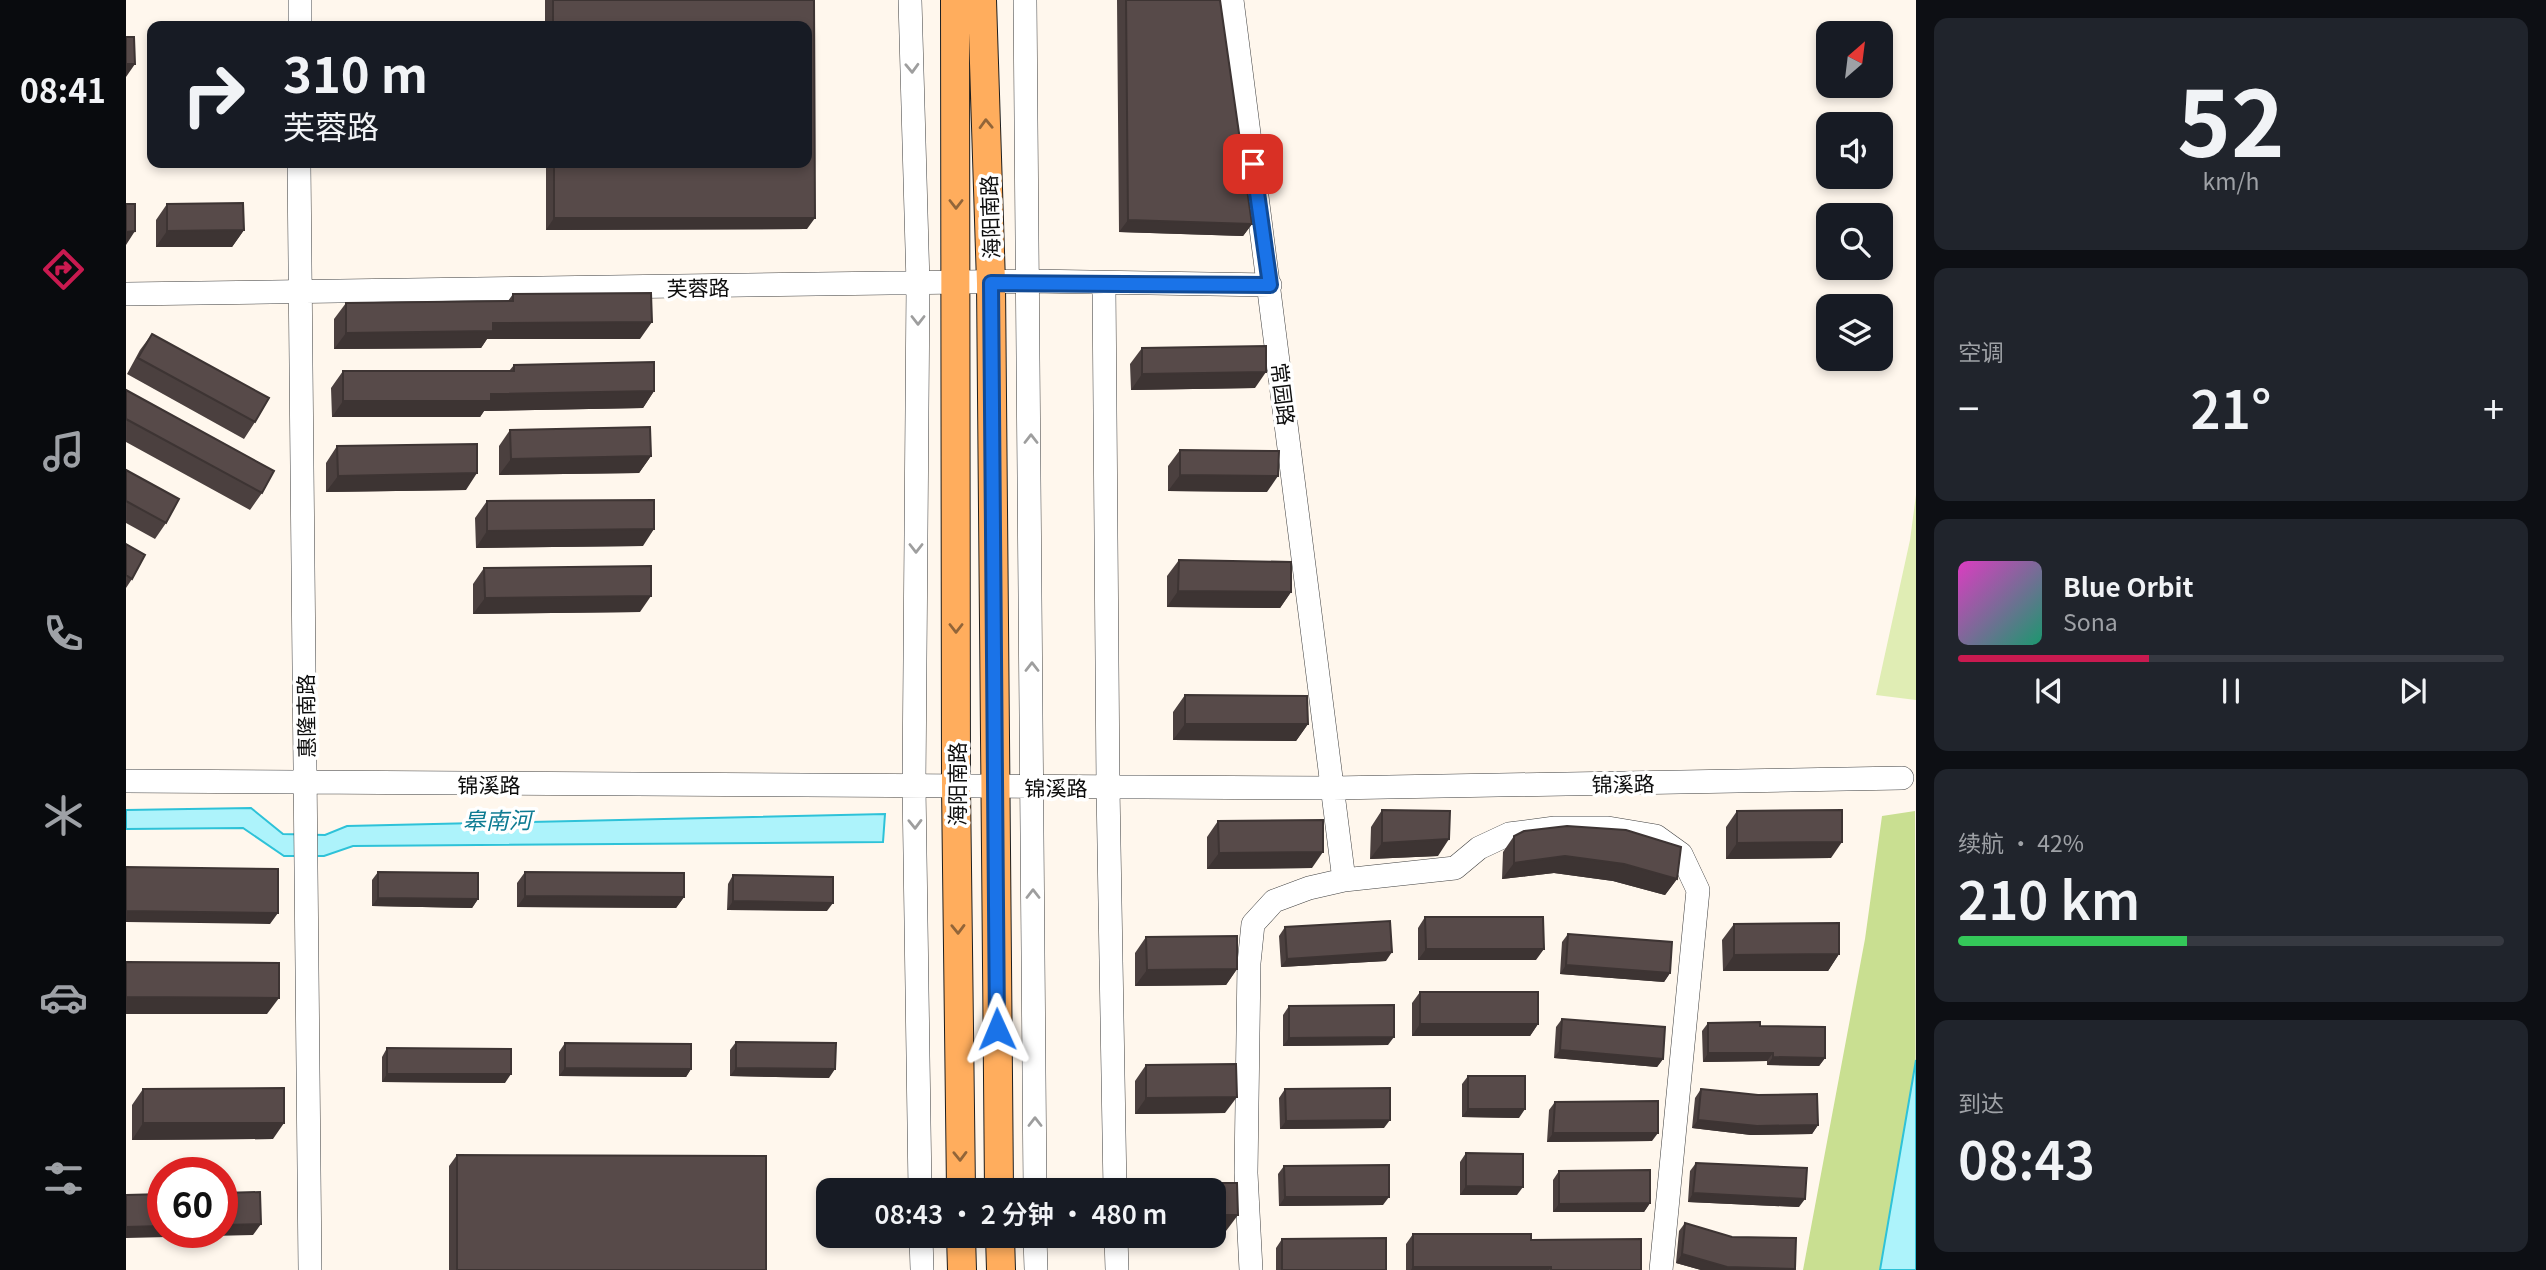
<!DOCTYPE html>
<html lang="zh">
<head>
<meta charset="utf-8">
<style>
  body { margin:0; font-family:Georgia,"Noto Sans SC",serif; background:#20242c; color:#f1f3f6; height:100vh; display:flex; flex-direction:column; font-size:26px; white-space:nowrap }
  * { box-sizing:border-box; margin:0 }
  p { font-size:23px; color:#9ea1a6 }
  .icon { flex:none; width:38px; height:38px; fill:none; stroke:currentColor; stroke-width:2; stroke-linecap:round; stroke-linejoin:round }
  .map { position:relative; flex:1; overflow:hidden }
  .sheet { display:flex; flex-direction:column; gap:18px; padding:18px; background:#0d0f14; width:630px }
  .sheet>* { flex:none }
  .banner { position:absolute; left:21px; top:21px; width:665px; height:147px; border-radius:14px; box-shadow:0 4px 10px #0003; background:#171b24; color:#f1f3f6; overflow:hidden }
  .needle { width:46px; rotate:28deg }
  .buttons { position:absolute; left:1690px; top:21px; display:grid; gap:14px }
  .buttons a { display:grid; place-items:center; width:77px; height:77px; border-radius:14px; background:#171b24; box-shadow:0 4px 10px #0003; font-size:35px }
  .speed { position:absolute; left:21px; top:1157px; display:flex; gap:14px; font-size:35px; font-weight:700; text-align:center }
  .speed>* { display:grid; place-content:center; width:91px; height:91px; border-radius:50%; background:#171b24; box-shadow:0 4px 10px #0003; line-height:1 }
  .speed .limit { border:10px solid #d22; background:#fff; color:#111 }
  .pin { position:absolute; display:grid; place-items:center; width:60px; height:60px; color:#fff; margin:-30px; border-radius:14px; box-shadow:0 4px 10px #0006 }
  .me { position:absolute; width:77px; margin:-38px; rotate:359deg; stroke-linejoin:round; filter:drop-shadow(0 0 5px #0008) }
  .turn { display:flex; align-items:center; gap:24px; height:147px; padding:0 21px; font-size:32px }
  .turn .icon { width:91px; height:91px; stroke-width:2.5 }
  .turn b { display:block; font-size:49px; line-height:60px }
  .big { font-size:52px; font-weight:600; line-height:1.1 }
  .sheet .widget { flex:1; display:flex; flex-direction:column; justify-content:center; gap:10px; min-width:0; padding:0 24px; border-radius:14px; background:#20242c }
  .sheet .dial { align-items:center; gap:0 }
  .dial b { font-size:91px; line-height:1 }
  .song { display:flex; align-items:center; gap:21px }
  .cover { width:84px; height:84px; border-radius:10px; background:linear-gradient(135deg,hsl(310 70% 55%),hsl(160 70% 35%)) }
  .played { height:7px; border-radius:4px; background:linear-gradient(90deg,#c91a50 35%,#363941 35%) }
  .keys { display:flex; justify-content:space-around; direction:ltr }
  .heat { display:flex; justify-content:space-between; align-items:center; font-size:38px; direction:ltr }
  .charge { height:10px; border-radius:5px; background:linear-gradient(90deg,#34c759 42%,#363941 0) }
  .trip { position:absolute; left:690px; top:1178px; width:410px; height:70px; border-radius:14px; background:#171b24; box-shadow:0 4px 10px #0003; font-weight:600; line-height:70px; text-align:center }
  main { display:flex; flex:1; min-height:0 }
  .tabs { display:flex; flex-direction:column; width:126px; justify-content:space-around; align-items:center; background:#090b0e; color:#9ea1a6 }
  .tabs .icon { width:49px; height:49px }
  .tabs .on { color:#c91a50 }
  .tabs b { font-size:32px; color:#f1f3f6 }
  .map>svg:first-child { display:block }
  .green { fill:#e0edb4 }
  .forest { fill:#c9df91 }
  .water { fill:#adf3fb; stroke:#2ec2d8; stroke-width:2 }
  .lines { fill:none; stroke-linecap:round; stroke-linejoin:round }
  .minor-casing { stroke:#404040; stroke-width:24 }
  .major-casing { stroke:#1e1e1e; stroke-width:30 }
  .minor { stroke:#fff; stroke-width:23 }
  .major { stroke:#ffad5d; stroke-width:28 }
  .wall { fill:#4b403f }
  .shaded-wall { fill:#3d3433 }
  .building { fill:#574a49; stroke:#3d3433; stroke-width:2 }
  .oneway { stroke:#9e9e9e }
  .oneway2 { stroke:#926539 }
  .route-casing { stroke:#114b97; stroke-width:18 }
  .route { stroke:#1a73e8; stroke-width:12 }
  .labels { text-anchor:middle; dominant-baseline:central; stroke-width:7; stroke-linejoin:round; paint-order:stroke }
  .street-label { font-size:21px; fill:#0d0d0d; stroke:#fff }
  .water-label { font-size:23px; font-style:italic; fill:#0d7b92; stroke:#fff }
</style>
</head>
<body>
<main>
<nav class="tabs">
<b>08:41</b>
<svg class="icon on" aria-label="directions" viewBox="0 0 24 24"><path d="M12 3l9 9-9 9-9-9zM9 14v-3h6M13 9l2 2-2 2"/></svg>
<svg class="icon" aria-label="music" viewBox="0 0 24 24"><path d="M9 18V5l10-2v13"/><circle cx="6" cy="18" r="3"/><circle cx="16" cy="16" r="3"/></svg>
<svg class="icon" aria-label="phone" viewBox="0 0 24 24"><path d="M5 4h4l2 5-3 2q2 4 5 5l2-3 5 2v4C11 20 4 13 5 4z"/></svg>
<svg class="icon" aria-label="climate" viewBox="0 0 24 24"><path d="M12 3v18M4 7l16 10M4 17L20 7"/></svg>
<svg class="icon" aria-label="car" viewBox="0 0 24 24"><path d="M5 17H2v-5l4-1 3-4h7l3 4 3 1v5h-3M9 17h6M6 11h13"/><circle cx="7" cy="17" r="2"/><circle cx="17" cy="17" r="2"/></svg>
<svg class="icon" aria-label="filters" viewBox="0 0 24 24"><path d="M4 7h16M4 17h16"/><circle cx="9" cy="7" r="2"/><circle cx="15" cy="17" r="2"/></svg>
</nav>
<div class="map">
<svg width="1790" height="1270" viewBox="0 0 1790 1270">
  <rect width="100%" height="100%" fill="#fff7ed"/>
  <path class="green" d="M1790 495V700L1750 695 1784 540Z"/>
  <path class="forest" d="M1789 811 1790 1270H1677L1739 939 1756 816Z"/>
  <path class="water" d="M125 808 157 834 199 835 221 826 759 814 757 842 227 846 198 856H158L117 828 0 829V810Z
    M1790 1060V1270H1754Z"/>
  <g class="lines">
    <defs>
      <path id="minor" d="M784 0 792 284 788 786 794 1190
        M899 0 909 1190
        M1106 0 1218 880
        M174 26V0
        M173 163 184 1270
        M978 284 982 787 989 1190
        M0 294 904 281 1144 285
        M0 781 1207 788 1776 778
        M795 1236 796 1270
        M909 1236 910 1270
        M990 1236 991 1270
        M1125 1270 1120 1173 1123 963 1127 924 1148 901 1183 888 1218 880 1329 868 1353 848 1383 834 1429 828H1482L1530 836 1555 854 1572 890 1535 1270"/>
      <path id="major" d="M829 0 830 787 835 1190
        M856 0 865 283 873 1190
        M835 1236 836 1270
        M874 1236 875 1270"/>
    </defs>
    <use href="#minor" class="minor-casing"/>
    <use href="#major" class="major-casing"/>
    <use href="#minor" class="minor"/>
    <use href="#major" class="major"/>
  </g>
  <path class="wall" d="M419 0H688L681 229 420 230V163H681V26H419Z
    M991 0H1094L1126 224 1117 236 993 232Z
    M41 204 118 230 106 247H30V220Z
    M387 294 514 339H361L355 348 208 349V319L220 303 382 301Z
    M26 334 129 422 118 439 1 374 14 350Z
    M1016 348 1129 388 1005 390 1004 364Z
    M388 365 528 391 517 408 358 411 354 417H206L205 388 217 371H383Z
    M0 390 136 493 124 510 0 442Z
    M384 430 525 456 513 473 373 475V446Z
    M211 446 340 490 200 492V463Z
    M1054 450 1141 492 1042 491V466Z
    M0 470 40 523 29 539 0 523Z
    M361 501 517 546 350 548 349 518Z
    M0 544 6 579 0 588Z
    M1053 560 1165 592 1154 608 1041 607V576Z
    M358 568 514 612 347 614V584Z
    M1059 695 1182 724 1170 741 1047 740V712Z
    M1256 810 1312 856 1244 859 1245 827Z
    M1611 811 1705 858 1600 859V827Z
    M1092 821 1186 868 1081 869V837Z
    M1388 836 1551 879 1539 895 1487 881 1428 873 1376 879 1377 852Z
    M252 872 352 899 346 908 246 906V880Z
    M399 872 558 897 550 908 391 907V883Z
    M607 875 701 911 601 910 602 884Z
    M1299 917 1410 960H1292V928Z
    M1608 924 1713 954 1702 971H1597L1596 940Z
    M1159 927 1260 961 1155 967 1153 936Z
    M1442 934 1544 973 1538 982 1434 974 1436 942Z
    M1020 937 1111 969 1100 985 1009 986V953Z
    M1294 992 1412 1024 1404 1036H1286V1003Z
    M1163 1006 1262 1045 1157 1046V1015Z
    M1436 1019 1537 1059 1531 1067 1428 1058 1430 1027Z
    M1582 1023 1634 1026 1699 1058 1693 1066 1641 1065V1061L1577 1062 1576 1031Z
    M610 1042 703 1078 604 1076V1050Z
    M439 1043 565 1069 560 1077 433 1076V1052Z
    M261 1048 379 1083 256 1082V1057Z
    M1020 1065 1099 1113 1009 1114V1081Z
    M1342 1076 1393 1118 1336 1117V1084Z
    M17 1089 147 1139 6 1140V1105Z
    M1159 1089 1258 1128 1154 1129 1153 1098Z
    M1575 1089 1692 1125 1686 1134 1625 1135 1566 1128 1569 1098Z
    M1429 1102 1526 1141 1421 1142 1423 1110Z
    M1340 1153 1391 1195H1334V1162Z
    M331 1155 640 1270H323V1166Z
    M1570 1163 1673 1207 1562 1202 1564 1171Z
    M1158 1166 1257 1205 1153 1206 1152 1174Z
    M1433 1171 1524 1203 1518 1212H1427V1180Z
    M1559 1223 1669 1269 1668 1270H1575L1550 1263 1553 1231Z
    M1287 1234 1405 1240 1515 1270H1280V1244Z
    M1156 1239 1260 1270H1150V1248Z"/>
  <path class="shaded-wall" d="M0 64H9L0 77Z
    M428 218H689L681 229 420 230Z
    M1002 220 1126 224 1117 236 993 232Z
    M118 230 106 247H30L41 231Z
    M9 231 0 245V232Z
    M526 322 514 339H361L355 348 208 349 220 333 367 323Z
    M1140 372 1129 388 1005 390 1016 374Z
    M528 391 517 408 358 411 354 417H206L217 401 365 394Z
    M525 456 513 473 373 475 385 459Z
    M351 473 340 490 200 492 212 476Z
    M1054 475 1152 476 1141 492 1042 491Z
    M528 529 517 546 350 548 361 531Z
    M1052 591 1165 592 1154 608 1041 607Z
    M525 596 514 612 347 614 359 598Z
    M1059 724H1182L1170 741 1047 740Z
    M1323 839 1312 856 1244 859 1256 843Z
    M1716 842 1705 858 1600 859 1611 843Z
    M1197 852 1186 868 1081 869 1093 853Z
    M1439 856 1498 864 1551 879 1539 895 1487 881 1428 873 1376 879 1388 863Z
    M399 896 558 897 550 908 391 907Z
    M252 898 352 899 346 908 246 906Z
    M607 901 707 903 701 911 601 910Z
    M0 911 152 913 144 924 0 922Z
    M1300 949H1418L1410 960H1292Z
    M1266 952 1260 961 1155 967 1161 959Z
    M1713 954 1702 971H1597L1608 955Z
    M1440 965 1544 973 1538 982 1434 974Z
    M1111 969 1100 985 1009 986 1021 970Z
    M0 997 153 998 141 1014H0Z
    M1294 1024H1412L1404 1036H1286Z
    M1268 1037 1262 1045 1157 1046 1163 1038Z
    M1434 1050 1537 1059 1531 1067 1428 1058Z
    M1582 1053H1647L1641 1061 1577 1062Z
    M1647 1057 1699 1058 1693 1066 1641 1065Z
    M439 1068 565 1069 560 1077 433 1076Z
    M610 1068 709 1069 703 1078 604 1076Z
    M261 1074H385L379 1083 256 1082Z
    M1111 1097 1099 1113 1009 1114 1020 1098Z
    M1342 1109H1399L1393 1118 1336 1117Z
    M1264 1120 1258 1128 1154 1129 1160 1121Z
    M1572 1120 1692 1125 1686 1134 1625 1135 1566 1128Z
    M17 1123H158L147 1139 6 1140Z
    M1427 1133H1532L1526 1141 1421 1142Z
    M1340 1186 1397 1187 1391 1195H1334Z
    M1567 1193 1679 1199 1673 1207 1562 1202Z
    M1159 1197H1263L1257 1205 1153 1206Z
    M1524 1203 1518 1212H1427L1433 1204Z
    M1087 1215H1112L1100 1231 1087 1232Z
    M135 1224 127 1235 0 1238V1227L37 1226V1232H96V1225Z
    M1556 1254 1669 1269 1668 1270H1575L1550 1263Z
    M1287 1267H1425L1423 1270H1285Z"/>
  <path class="building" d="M427 0H688L689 218H428V163H681V26H427Z
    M1000 0H1094L1126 224 1002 220Z
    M0 37H8L9 64H0Z
    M117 203 118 230 41 231V204Z
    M0 204H9V231L0 232Z
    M525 293 526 322 367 323V331L220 333V303L387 301V294Z
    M26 334 143 398 129 422 12 358Z
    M1140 346V372L1016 374V348Z
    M528 362V391L365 394V401H217V371H388V365Z
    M0 390 148 471 136 493 0 419Z
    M524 427 525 456 385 459 384 430Z
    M351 444V473L212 476 211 446Z
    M1054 450 1153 451 1152 476 1054 475Z
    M0 470 53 499 40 523 0 501Z
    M528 500V529L361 531V501Z
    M0 544 19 555 6 579 0 575Z
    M1053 560 1165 562V592L1052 591Z
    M525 566V596L359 598 358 568Z
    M1059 695 1181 696 1182 724H1059Z
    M1256 810 1324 811 1323 839 1256 843Z
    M1716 810V842L1611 843V811Z
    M1197 820V852L1093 853 1092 821Z
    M1441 826 1500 830 1555 847 1551 879 1498 864 1439 856 1388 863V836L1398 831Z
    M0 867 152 869V913L0 911Z
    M252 872 352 873V899L252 898Z
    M399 872 558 873V897L399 896Z
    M607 875 707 877V903L607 901Z
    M1299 917H1417L1418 949H1300Z
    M1264 921 1266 952 1161 959 1159 927Z
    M1713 923V954L1608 955V924Z
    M1442 934 1546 942 1544 973 1440 965Z
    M1111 936V969L1021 970 1020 937Z
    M0 962 153 963V998L0 997Z
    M1294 992H1412V1024H1294Z
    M1268 1005V1037L1163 1038V1006Z
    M1436 1019 1539 1027 1537 1059 1434 1050Z
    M1634 1022V1026L1699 1027V1058L1647 1057V1053H1582V1023Z
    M610 1042 710 1043 709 1069 610 1068Z
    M439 1043 565 1044V1069L439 1068Z
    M261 1048 385 1049V1074H261Z
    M1110 1064 1111 1097 1020 1098V1065Z
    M1342 1076H1399V1109H1342Z
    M158 1088V1123H17V1089Z
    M1264 1088V1120L1160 1121 1159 1089Z
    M1575 1089 1632 1095 1691 1094 1692 1125 1631 1126 1572 1120Z
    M1532 1101V1133H1427L1429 1102Z
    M1340 1153 1397 1154V1187L1340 1186Z
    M331 1155 640 1156V1270H331Z
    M1570 1163 1681 1168 1679 1199 1567 1193Z
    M1263 1165V1197H1159L1158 1166Z
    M1524 1170V1203L1433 1204V1171Z
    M1021 1183H1111L1112 1215H1087V1190H1021Z
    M134 1192 135 1224 96 1225V1193Z
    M37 1194V1226L0 1227V1195Z
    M1559 1223 1606 1237 1670 1238 1669 1269 1601 1267 1556 1254Z
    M1287 1234H1405V1240L1515 1239V1270H1425V1267H1287Z
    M1260 1238V1270H1156V1239Z"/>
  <defs><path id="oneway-chevron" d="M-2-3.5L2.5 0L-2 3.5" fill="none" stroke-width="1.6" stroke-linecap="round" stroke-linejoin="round" transform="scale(1.75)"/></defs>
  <g class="oneway">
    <use href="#oneway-chevron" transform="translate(786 68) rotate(88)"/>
    <use href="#oneway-chevron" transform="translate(792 320) rotate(90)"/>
    <use href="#oneway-chevron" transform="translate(905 439) rotate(-90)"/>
    <use href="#oneway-chevron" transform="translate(790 548) rotate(90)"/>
    <use href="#oneway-chevron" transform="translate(906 667) rotate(-90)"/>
    <use href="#oneway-chevron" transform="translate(789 824) rotate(89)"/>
    <use href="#oneway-chevron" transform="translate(907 894) rotate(-90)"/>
    <use href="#oneway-chevron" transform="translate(909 1122) rotate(-90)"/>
  </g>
  <g class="oneway2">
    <use href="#oneway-chevron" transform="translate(860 124) rotate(-92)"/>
    <use href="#oneway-chevron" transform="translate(830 204) rotate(90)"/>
    <use href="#oneway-chevron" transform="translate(830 628) rotate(90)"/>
    <use href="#oneway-chevron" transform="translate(832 929) rotate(89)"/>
    <use href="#oneway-chevron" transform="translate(834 1156) rotate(89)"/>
  </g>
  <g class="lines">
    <defs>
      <path id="route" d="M871 1029 865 283 1144 285 1127 164"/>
    </defs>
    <use href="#route" class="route-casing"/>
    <use href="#route" class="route"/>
  </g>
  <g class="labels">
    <g class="street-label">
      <text transform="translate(863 217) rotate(-92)">海阳南路</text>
      <text transform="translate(572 287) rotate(-1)">芙蓉路</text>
      <text transform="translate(1158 394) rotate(83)">常园路</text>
      <text transform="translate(179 716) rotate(-91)">惠隆南路</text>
      <text transform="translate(1497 783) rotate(-1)">锦溪路</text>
      <text x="363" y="784">锦溪路</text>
      <text transform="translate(830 784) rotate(-90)">海阳南路</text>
      <text x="930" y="787">锦溪路</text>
    </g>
    <g class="water-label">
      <text transform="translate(371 819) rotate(-1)">皋南河</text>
    </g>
  </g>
</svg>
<div class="buttons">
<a><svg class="needle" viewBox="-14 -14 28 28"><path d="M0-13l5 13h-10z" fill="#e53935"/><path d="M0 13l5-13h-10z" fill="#9ea1a6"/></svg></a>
<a><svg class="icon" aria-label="sound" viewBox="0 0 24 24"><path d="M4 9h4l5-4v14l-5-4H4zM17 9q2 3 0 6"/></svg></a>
<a><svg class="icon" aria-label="search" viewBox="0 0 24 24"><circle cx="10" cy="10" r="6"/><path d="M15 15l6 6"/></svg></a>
<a><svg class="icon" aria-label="layers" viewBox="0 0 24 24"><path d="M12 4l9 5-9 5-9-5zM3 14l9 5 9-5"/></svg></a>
</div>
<div class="speed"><div class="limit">60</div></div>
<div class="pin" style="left:1127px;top:164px;background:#d93025"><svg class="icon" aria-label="arrive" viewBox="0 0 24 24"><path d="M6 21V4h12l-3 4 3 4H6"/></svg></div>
<svg class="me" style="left:871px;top:1029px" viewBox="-20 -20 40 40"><path d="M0-17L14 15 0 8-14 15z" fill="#1a73e8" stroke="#fff" stroke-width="4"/></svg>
<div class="trip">08:43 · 2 分钟 · 480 m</div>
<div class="banner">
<div class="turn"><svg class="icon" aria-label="right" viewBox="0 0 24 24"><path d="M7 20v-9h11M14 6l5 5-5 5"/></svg><div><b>310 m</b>芙蓉路</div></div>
</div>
</div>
<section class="sheet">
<div class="widget dial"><b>52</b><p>km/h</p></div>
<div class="widget"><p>空调</p>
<div class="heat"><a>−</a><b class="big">21°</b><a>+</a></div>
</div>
<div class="widget">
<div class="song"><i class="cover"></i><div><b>Blue Orbit</b><p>Sona</p></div></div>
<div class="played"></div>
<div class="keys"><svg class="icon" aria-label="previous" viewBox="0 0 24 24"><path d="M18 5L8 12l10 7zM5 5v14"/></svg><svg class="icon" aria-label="pause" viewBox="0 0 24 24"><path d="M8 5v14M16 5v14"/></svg><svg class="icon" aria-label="next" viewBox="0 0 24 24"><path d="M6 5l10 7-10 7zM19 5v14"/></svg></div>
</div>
<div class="widget"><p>续航 · 42%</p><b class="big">210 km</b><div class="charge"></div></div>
<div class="widget"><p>到达</p><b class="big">08:43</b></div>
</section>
</main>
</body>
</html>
